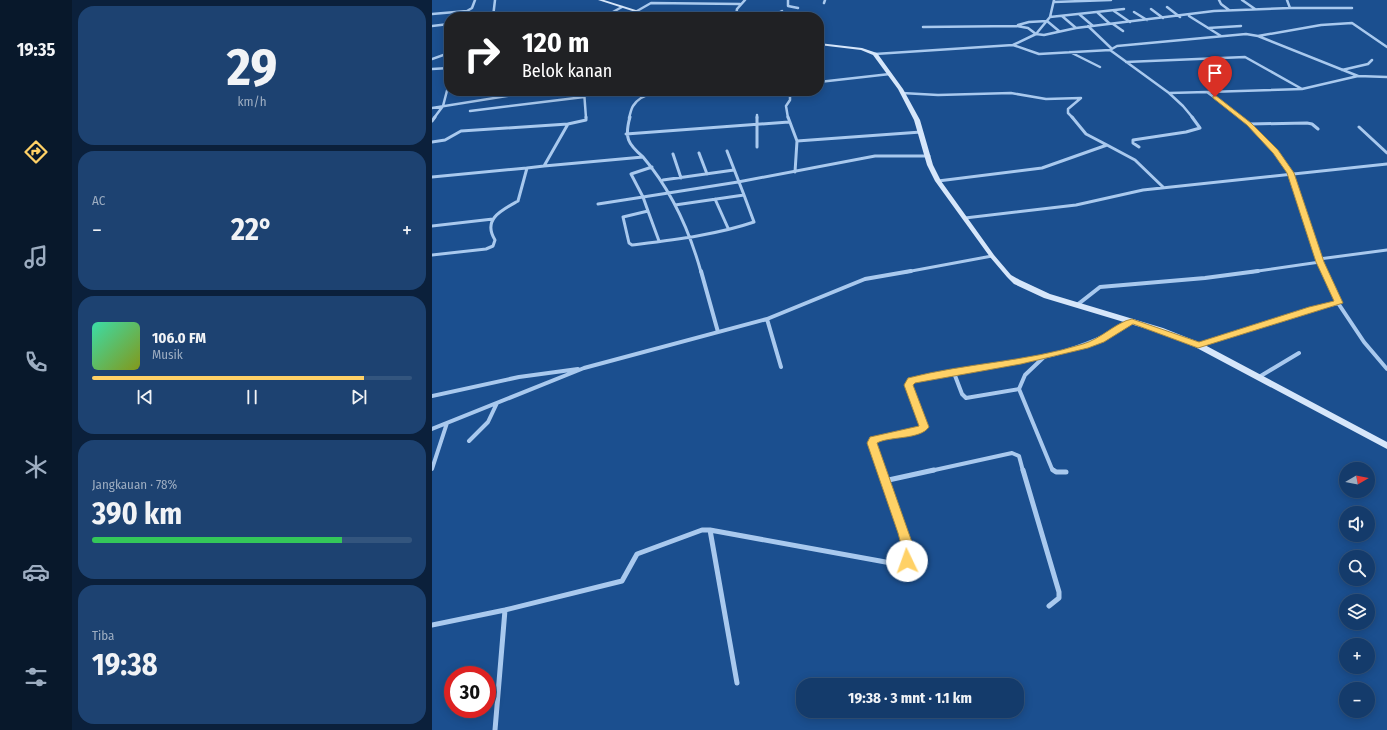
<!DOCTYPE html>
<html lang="id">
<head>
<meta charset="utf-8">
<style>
  body { margin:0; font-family:"Fira Sans Condensed",sans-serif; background:#1d4271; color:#f1f3f6; height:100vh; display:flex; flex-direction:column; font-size:15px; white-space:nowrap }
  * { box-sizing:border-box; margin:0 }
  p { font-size:13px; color:#9dadc1 }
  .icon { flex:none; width:22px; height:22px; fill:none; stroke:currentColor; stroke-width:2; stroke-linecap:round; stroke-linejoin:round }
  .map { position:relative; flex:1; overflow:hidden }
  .sheet { display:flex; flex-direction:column; gap:6px; padding:6px; background:#0b203b; width:360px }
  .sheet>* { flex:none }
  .hud { position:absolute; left:12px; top:12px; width:380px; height:84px; border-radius:16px; box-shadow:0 2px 10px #0003,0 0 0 1px #33557e; background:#202124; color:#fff; overflow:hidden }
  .needle { width:26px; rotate:80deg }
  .controls { position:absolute; left:907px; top:462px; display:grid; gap:8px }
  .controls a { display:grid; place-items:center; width:36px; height:36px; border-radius:50%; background:#143b6b; box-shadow:0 2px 10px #0003,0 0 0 1px #33557e; font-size:20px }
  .speed { position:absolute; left:12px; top:666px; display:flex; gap:8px; font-size:20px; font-weight:700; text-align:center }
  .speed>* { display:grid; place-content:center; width:52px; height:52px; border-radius:50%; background:#143b6b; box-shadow:0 2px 10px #0003,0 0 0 1px #33557e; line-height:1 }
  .speed .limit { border:6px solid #d22; background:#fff; color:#111 }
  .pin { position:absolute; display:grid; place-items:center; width:34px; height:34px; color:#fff; margin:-41px -17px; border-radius:50% 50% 50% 0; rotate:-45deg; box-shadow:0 0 4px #0007 }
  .pin .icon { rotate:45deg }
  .me { position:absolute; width:44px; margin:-22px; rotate:357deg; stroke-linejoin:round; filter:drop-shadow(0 0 3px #0008) }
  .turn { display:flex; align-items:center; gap:14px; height:84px; padding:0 12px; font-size:18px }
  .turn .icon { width:52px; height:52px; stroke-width:2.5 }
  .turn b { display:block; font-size:28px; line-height:34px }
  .big { font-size:30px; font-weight:700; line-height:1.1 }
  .sheet .card { flex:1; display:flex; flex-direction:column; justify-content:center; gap:6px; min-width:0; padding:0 14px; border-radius:16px; background:#1d4271 }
  .sheet .dial { align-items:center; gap:0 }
  .dial b { font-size:52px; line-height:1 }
  .song { display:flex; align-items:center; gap:12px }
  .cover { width:48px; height:48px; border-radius:6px; background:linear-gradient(135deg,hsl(160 70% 55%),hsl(70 70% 35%)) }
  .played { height:4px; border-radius:2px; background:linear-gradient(90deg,#ffd166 85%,#33557e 85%) }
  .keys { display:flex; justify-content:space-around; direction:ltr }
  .heat { display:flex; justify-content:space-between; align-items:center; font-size:22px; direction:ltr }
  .charge { height:6px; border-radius:3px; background:linear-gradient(90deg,#34c759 78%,#33557e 0) }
  .trip { position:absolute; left:364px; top:678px; width:228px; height:40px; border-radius:16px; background:#143b6b; box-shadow:0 2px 10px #0003,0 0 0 1px #33557e; font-weight:700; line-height:40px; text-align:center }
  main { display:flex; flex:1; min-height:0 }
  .tab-bar { display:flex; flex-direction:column; width:72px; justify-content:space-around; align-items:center; background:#08182b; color:#9dadc1 }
  .tab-bar .icon { width:28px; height:28px }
  .tab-bar .active { color:#ffd166 }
  .tab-bar b { font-size:18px; color:#f1f3f6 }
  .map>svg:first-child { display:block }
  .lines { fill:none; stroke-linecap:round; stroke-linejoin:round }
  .street-far3 { stroke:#a9c9ee; stroke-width:2.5 }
  .street-far2 { stroke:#a9c9ee; stroke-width:3 }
  .street-far1 { stroke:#a9c9ee; stroke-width:4 }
  .street { stroke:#a9c9ee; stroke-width:5 }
  .secondary { fill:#d6e6fa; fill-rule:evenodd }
  .route { fill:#ffd166; stroke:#a68842 }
</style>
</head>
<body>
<main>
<nav class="tab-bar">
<b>19:35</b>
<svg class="icon active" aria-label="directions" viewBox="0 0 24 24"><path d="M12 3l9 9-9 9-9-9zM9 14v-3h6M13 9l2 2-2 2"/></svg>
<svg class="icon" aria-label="music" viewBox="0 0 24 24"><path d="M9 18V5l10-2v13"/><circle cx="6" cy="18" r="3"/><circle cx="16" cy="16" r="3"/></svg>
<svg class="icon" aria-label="phone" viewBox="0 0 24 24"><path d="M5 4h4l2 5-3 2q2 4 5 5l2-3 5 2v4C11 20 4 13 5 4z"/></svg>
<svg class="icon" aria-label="climate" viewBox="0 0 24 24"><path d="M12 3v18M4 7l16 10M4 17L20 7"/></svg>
<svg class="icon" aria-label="car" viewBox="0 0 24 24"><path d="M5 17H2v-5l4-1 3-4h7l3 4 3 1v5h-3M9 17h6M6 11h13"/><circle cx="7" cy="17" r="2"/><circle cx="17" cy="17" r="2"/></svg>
<svg class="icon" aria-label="filters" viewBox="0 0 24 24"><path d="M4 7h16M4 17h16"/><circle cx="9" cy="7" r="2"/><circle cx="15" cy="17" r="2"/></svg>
</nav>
<section class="sheet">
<div class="card dial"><b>29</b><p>km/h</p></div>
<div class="card"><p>AC</p>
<div class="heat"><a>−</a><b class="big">22°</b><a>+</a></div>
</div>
<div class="card">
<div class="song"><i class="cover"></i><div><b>106.0 FM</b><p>Musik</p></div></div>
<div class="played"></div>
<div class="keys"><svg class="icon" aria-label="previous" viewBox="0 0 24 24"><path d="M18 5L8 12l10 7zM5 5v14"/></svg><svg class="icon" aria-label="pause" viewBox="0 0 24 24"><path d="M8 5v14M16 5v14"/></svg><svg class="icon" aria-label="next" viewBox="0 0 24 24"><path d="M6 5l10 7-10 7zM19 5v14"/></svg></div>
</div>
<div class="card"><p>Jangkauan · 78%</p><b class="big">390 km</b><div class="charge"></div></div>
<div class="card"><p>Tiba</p><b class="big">19:38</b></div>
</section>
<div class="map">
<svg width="955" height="730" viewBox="0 0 955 730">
  <rect width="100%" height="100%" fill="#1b4f8f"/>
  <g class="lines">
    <path class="street-far3" d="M356 0V6L366 8
      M787 0 789 4 797 10
      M810 0 823 9
      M622 2 679 0
      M392 3 393 0
      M735 7 748 17
      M858 8H920
      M719 9 731 18
      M205 11 219 3 308 4
      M682 11 698 22
      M665 12 678 24
      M702 12 715 20
      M0 14 35 11 40 8 43 0
      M647 14 661 26
      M304 15 346 13 350 11
      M630 16 644 28
      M757 16 789 36
      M61 17 63 0
      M176 17 179 13 190 7
      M276 17 304 15 305 9 313 0
      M618 17 692 9
      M681 24 691 31
      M586 25 597 22 615 21 627 31
      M0 26 17 24
      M656 26 679 48
      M491 27 585 26 596 28 604 34 612 35 644 28 782 11 858 8 855 0
      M776 28 809 26
      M13 39 17 38
      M581 45 607 54 678 50 737 93 775 92 810 118
      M678 50 685 46 814 34 826 36
      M638 52 668 67
      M443 54 581 45 604 34 618 17 622 0
      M0 59 17 53
      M694 62 813 57 870 89
      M0 69 17 68
      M910 70 936 64 940 60
      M926 76 955 77
      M387 82 458 74
      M152 91 154 118
      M776 92 870 89 926 76 826 36 889 25 920 23 955 47
      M470 93 506 95 579 93 614 99 649 98 636 109V113L641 118
      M737 93 751 106 761 118
      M0 108 107 91
      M38 111 152 97
      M325 115V118
      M2 118 11 106 17 83
      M197 118C198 115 199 109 201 106 212 88 242 92 260 91
      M356 118 354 106 358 100V91"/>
    <path class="street-far2" d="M198 117C192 138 196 144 211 157
      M325 117V147
      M356 117 365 141 363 172
      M640 117 654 134 675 145
      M808 117 817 124 843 152 859 173 892 272
      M0 121 3 117
      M817 124 875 123 880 124 886 129
      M927 127 955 153
      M194 134 357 122
      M365 141 489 132
      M0 142 13 140 29 131 136 124
      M707 147 701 143V140L754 132 768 128 760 117
      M295 151 312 195
      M267 153 275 174
      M241 154 249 178
      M112 166 211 157C240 191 257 229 269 272
      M0 177 95 168
      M231 180 302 170
      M506 181 610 168 675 145 703 160 731 187
      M283 199 296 228
      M166 204 211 197 199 174 220 167
      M216 211 211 197 306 182 443 156H497
      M533 218 644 205 711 190 955 164
      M0 226 61 219
      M227 241 216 211 191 217 197 243 200 245C240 240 284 235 322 222L312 195 243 205
      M0 255 54 249 61 246 63 240C50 219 70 210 86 201L95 168 112 166 136 124 154 120V117
      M887 259 955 250
      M474 272 560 256
      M819 272 888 262"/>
    <path class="street-far1" d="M269 271 286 332
      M892 271 906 303 932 342 955 369
      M645 305 668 287 773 278 826 271
      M335 319 349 367
      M766 345 880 309 906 303
      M613 356 593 375 587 389 620 469 623 471
      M522 373 530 394 534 398 587 389
      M827 377 867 353
      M0 396 87 377 146 369
      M0 429 152 368 335 319 433 279 479 271
      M37 441 56 422 65 403
      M0 469 15 423
      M450 471 440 443 442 439 487 430 492 427 477 385 478 381C495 374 514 375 532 371 591 362 649 354 700 321
      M498 471 580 453 587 456 591 471"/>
    <path class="street" d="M591 470 627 592V598L617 606
      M621 470 624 472H634
      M452 481 502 470
      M278 530 305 683
      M0 625 73 610 190 581 205 554 270 530H278L459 563H474L476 559V548L449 470
      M63 730 73 610"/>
    <path class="secondary" d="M166 0H172L226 17H219Z
      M387 43 430 48 445 53 471 89 488 120 501 165 509 181 562 255 579 275 588 280 618 294 731 328 769 343 955 442V449L763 347 725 332 612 298 582 284 575 277 558 257 503 181 495 165 482 120 466 89 441 55 429 50 387 45Z"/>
  </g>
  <path class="route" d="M783 95 819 123 846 150 862 173 892 262 911 303 766 348 701 324 672 342 656 348 589 364 483 383 481 385 497 427C488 440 458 436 445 443L482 548 479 564H471L469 561 470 548 466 533 435 443 438 437 487 426 472 385 476 378C533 363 594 362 651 344 669 339 684 322 700 319L767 342 877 307 902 301 884 262 855 173 841 153 815 125 781 98V96Z"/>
</svg>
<div class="controls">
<a><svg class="needle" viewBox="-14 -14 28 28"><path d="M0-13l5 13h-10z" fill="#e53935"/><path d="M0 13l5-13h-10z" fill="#9dadc1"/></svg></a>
<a><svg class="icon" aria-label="sound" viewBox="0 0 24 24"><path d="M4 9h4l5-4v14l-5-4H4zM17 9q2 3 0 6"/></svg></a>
<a><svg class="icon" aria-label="search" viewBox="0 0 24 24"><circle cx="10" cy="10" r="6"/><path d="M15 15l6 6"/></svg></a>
<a><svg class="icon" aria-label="layers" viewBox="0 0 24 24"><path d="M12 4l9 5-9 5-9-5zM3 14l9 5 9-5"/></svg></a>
<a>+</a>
<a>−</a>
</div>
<div class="speed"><div class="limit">30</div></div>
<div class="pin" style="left:783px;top:97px;background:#d93025"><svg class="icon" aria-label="arrive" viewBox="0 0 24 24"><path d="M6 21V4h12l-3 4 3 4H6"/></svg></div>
<svg class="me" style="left:475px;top:561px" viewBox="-20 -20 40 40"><circle r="19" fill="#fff"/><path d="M0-13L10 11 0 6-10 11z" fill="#ffd166"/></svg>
<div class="trip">19:38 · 3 mnt · 1.1 km</div>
<div class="hud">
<div class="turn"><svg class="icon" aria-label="right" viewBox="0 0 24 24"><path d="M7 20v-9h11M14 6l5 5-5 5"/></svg><div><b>120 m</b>Belok kanan</div></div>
</div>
</div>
</main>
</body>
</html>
